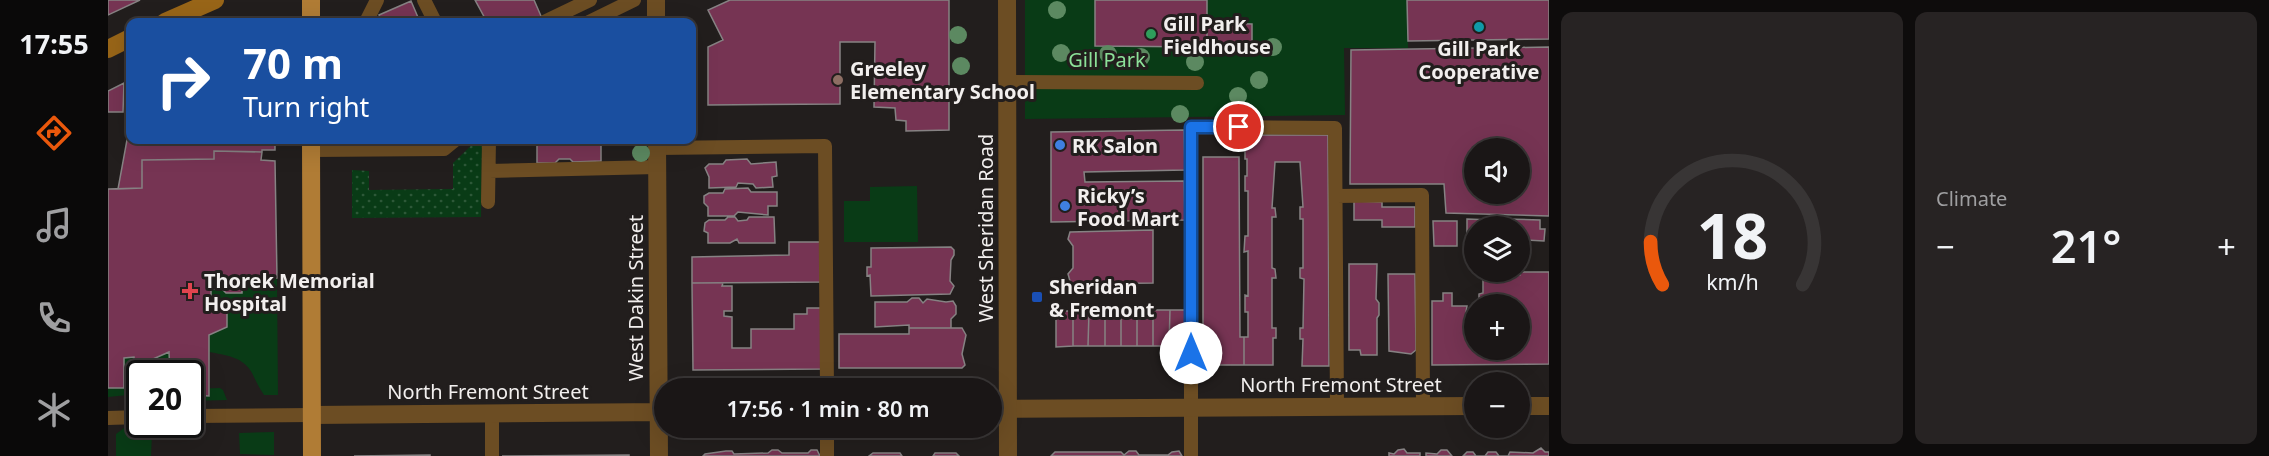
<!DOCTYPE html>
<html lang="en">
<head>
<meta charset="utf-8">
<style>
  body { margin:0; font-family:"Noto Sans",sans-serif; background:#272323; color:#f1f3f6; height:100vh; display:flex; flex-direction:column; font-size:22px; white-space:nowrap }
  * { box-sizing:border-box; margin:0 }
  p { font-size:20px; color:#9f9fa1 }
  .icon { flex:none; width:33px; height:33px; fill:none; stroke:currentColor; stroke-width:2; stroke-linecap:round; stroke-linejoin:round }
  .map { position:relative; flex:1; overflow:hidden }
  .side { display:flex; flex-direction:column; gap:12px; padding:12px; background:#0e0c0c; width:720px }
  .side>* { flex:none }
  .guide { position:absolute; left:18px; top:18px; width:570px; height:126px; border-radius:12px; box-shadow:0 6px 24px #0002,0 0 0 2px #383535; background:#1a4fa0; color:#fff; overflow:hidden }
  .fabs { position:absolute; left:1356px; top:138px; display:grid; gap:12px }
  .fabs a { display:grid; place-items:center; width:66px; height:66px; border-radius:50%; background:#1a1616; box-shadow:0 6px 24px #0002,0 0 0 2px #383535; font-size:30px }
  .speed { position:absolute; left:18px; top:360px; display:flex; gap:12px; font-size:30px; font-weight:700; text-align:center }
  .speed>* { display:grid; place-content:center; width:78px; height:78px; border-radius:50%; background:#1a1616; box-shadow:0 6px 24px #0002,0 0 0 2px #383535; line-height:1 }
  .speed .limit { border:3px solid #111; border-radius:9px; background:#fff; color:#111 }
  .pin { position:absolute; display:grid; place-items:center; width:51px; height:51px; color:#fff; margin:-26px; border:3px solid #fff; border-radius:50%; box-shadow:0 2px 6px #0007 }
  .me { position:absolute; width:66px; margin:-33px; rotate:0deg; stroke-linejoin:round; filter:drop-shadow(0 0 4px #0008) }
  .turn { display:flex; align-items:center; gap:21px; height:126px; padding:0 18px; font-size:27px }
  .turn .icon { width:78px; height:78px; stroke-width:2.5 }
  .turn b { display:block; font-size:42px; line-height:51px }
  .big { font-size:45px; font-weight:600; line-height:1.1 }
  .side .tile { flex:1; display:flex; flex-direction:column; justify-content:center; gap:9px; min-width:0; padding:0 21px; border-radius:12px; background:#272323 }
  .side .dial { align-items:center; gap:0 }
  .dial svg { height:156px; overflow:visible; fill:none; stroke:#383535; stroke-width:7; stroke-linecap:round; text-anchor:middle }
  .dial text { fill:#f1f3f6; stroke:none }
  .heat { display:flex; justify-content:space-between; align-items:center; font-size:33px; direction:ltr }
  .side .tiles { flex:1; display:grid; gap:12px; grid-template-columns:repeat(2,1fr) }
  .trip { position:absolute; left:546px; top:378px; width:348px; height:60px; border-radius:30px; background:#1a1616; box-shadow:0 6px 24px #0002,0 0 0 2px #383535; font-weight:600; line-height:60px; text-align:center }
  main { display:flex; flex:1; min-height:0 }
  .dock { display:flex; flex-direction:column; width:108px; justify-content:space-around; align-items:center; background:#0a0909; color:#9f9fa1 }
  .dock .icon { width:42px; height:42px }
  .dock .active { color:#ea580c }
  .dock b { font-size:27px; color:#f1f3f6 }
  .map>svg:first-child { display:block }
  .green { fill:#093b16 }
  .garden { fill:url(#garden-dots) }
  .building { fill:#763453; stroke:#868283; stroke-width:1.5; fill-rule:evenodd }
  .lines { fill:none; stroke-linecap:round; stroke-linejoin:round }
  .service { stroke:#6c4d23; stroke-width:14 }
  .minor { stroke:#6c4d23; stroke-width:18 }
  .tertiary { stroke:#6c4d23; stroke-width:18 }
  .secondary { stroke:#986518; stroke-width:18 }
  .primary { stroke:#b07c35; stroke-width:18 }
  .tree { fill:#5c8961 }
  .route-casing { stroke:#114b97; stroke-width:15 }
  .route { stroke:#1a73e8; stroke-width:10 }
  .culture-dot { fill:#0f9aa8; stroke:#221e1d; stroke-width:2 }
  .leisure-dot { fill:#2e9e5b; stroke:#221e1d; stroke-width:2 }
  .education-dot { fill:#8d6e63; stroke:#221e1d; stroke-width:2 }
  .shop-dot { fill:#3f7fe0; stroke:#221e1d; stroke-width:2 }
  .health-dot { fill:#e0444e; stroke:#221e1d; stroke-width:2 }
  .transit-dot { fill:#1a4fb4; stroke:#221e1d; stroke-width:2 }
  .labels { text-anchor:middle; dominant-baseline:central; stroke-width:6; stroke-linejoin:round; paint-order:stroke }
  .poi-label { font-size:20px; font-weight:bold; fill:#f2efee; stroke:#221e1d; text-anchor:start }
  .park-label { font-size:20px; fill:#8ce199; stroke:#221e1d }
  .street-label { font-size:20px; fill:#f2efee; stroke:#221e1d }
</style>
</head>
<body>
<main>
<nav class="dock">
<b>17:55</b>
<svg class="icon active" aria-label="directions" viewBox="0 0 24 24"><path d="M12 3l9 9-9 9-9-9zM9 14v-3h6M13 9l2 2-2 2"/></svg>
<svg class="icon" aria-label="music" viewBox="0 0 24 24"><path d="M9 18V5l10-2v13"/><circle cx="6" cy="18" r="3"/><circle cx="16" cy="16" r="3"/></svg>
<svg class="icon" aria-label="phone" viewBox="0 0 24 24"><path d="M5 4h4l2 5-3 2q2 4 5 5l2-3 5 2v4C11 20 4 13 5 4z"/></svg>
<svg class="icon" aria-label="climate" viewBox="0 0 24 24"><path d="M12 3v18M4 7l16 10M4 17L20 7"/></svg>
</nav>
<div class="map">
<svg width="1441" height="456" viewBox="0 0 1441 456">
  <defs>
    <pattern id="garden-dots" width="8" height="8" patternUnits="userSpaceOnUse" patternTransform="scale(1.5)"><rect width="8" height="8" fill="#093b16"/><path d="M2 2h.1M6 6h.1" fill="none" stroke="#2d5838" stroke-width="1.8" stroke-linecap="round"/></pattern>
  </defs>
  <rect width="100%" height="100%" fill="#221e1d"/>
  <path class="green" d="M917 0H1300V48H1236L1237 115 917 119Z
    M809 186 810 242H736V201H762V187Z
    M134 277 169 278 170 395H156C151 388 148 381 144 373 136 357 117 355 101 352V335L119 326V311L103 310V289H114L118 293Z
    M61 352 62 358C40 361 27 375 20 395L0 397V388H16V358L26 357 27 366Z
    M112 388 115 390 119 400 83 401 82 389Z
    M35 427 44 434 43 456H8V434L16 428Z
    M166 432V455L132 454 131 433Z"/>
  <path class="garden" d="M369 140H374L373 217 244 218V170L261 171V190L345 189V163Z"/>
  <path class="building" d="M0 0H32L0 15Z
    M367 0H426L433 16 419 22H379Z
    M622 0H841V130L798 131V121L788 120 787 108 766 107 767 42H732V104L600 105V47L615 40 600 10Z
    M987 0H1099V47L987 46Z
    M1299 0H1441V39L1300 41Z
    M303 1 312 22H274L271 15Z
    M512 17 518 18 520 22H494H502Z
    M1099 23 1144 24V47H1099Z
    M1441 47V216L1338 213 1336 184H1242L1243 50ZM1366 148H1412V194H1366Z
    M16 83 15 112H0V91Z
    M22 84V140H167V150H154V152L106 151V159L34 160V188L10 189 21 129Z
    M1076 130 1077 170 976 172 977 182 1076 181 1077 220 943 222V132Z
    M1137 135H1220L1221 366H1194L1195 339H1192V328H1195L1196 279 1192 278V268H1195V219H1192V207H1195L1192 162H1167L1164 208H1167L1168 217H1164V268L1167 269 1168 278H1164V328H1168V338H1165V365H1136V337H1140V312H1137V295L1140 296V251L1136 252 1137 236H1140V191H1137V176H1139V159H1137Z
    M429 140H493V161L465 162 462 159H451L447 163H429Z
    M106 151 154 152 153 160 167 161 169 278 134 277V293H118L114 289H103V310L119 311V327L101 335V396L82 395V374H62L61 352 27 367 26 357 16 358V388H0V189L34 188V160L106 159Z
    M1095 157H1131L1132 337H1136V365H1095Z
    M639 159 643 164 668 162 669 176 664 177 665 187 648 188 645 184 630 183 628 187 601 188V177L597 168 601 164H615L618 160Z
    M640 188 643 192H669V206H660V215L630 212 626 216H600V207L596 203V196L601 193H615L617 189Z
    M1246 201 1274 202V207H1307V227H1274V220H1246Z
    M620 217H627L630 221 639 220 641 217H666L667 243H631L629 239 622 243H600V233L596 231 597 223 601 220H617Z
    M1359 219 1383 220 1386 223 1394 222 1396 219 1432 220V229H1437L1436 241 1418 240 1415 245H1412V226H1366V241H1359Z
    M1325 221H1349V246H1326Z
    M1045 230V283L965 284 962 281 960 274 965 268V246L960 239 962 232Z
    M681 242H713V282L584 283V257L681 255Z
    M843 247 846 250V255L843 260 842 281 846 286 842 294 763 296 762 275 759 276V267H763V248Z
    M1241 264H1269L1268 299 1271 303V315L1269 318V355H1253L1252 350H1241Z
    M1413 272H1441V364L1324 365V301H1335V293H1344V306H1359L1358 312H1364L1366 350H1412V304H1371V294L1375 293V276L1412 275Z
    M1280 274H1307L1308 350 1303 354 1281 351Z
    M584 283H615L614 286H624V311H616V316L624 317V348H643V329H686V314H699V308H713V369L585 370Z
    M804 298H811L815 303 819 299 838 302 845 301 848 306V314L843 319V328H801V325L767 327V302H799Z
    M1013 310H1029V346H1013Z
    M1013 310V346H997V311Z
    M1029 310H1045V346H1029Z
    M1045 310H1062L1061 346H1045Z
    M1062 310H1077V346H1061Z
    M948 311H965V346L948 347Z
    M965 311H981L980 346H965Z
    M981 311H997V346H980Z
    M801 328H854L858 335 854 354 857 365 854 368H731V334H801Z
    M1433 448 1437 452H1441V456H1355L1359 452H1365L1368 456H1377L1380 452H1388L1391 456H1400L1402 452 1425 453Z
    M1296 449 1299 453H1312V456H1281V453L1286 454 1290 450Z
    M664 450H670L674 453H700L703 450H709L712 456H595L597 454 618 451H624L626 454 660 453Z
    M1333 450H1339L1344 456H1318V453L1329 454Z
    M1021 451H1028L1031 455H1060L1064 452 1071 451 1074 456H943L947 452H1013L1016 455Z
    M765 453H792L794 456H761Z
    M827 453H848L851 456H825Z
    M322 455V456H246Z
    M521 455V456H394Z"/>
  <g class="lines">
    <path class="service" d="M316 0 327 22
      M258 22 269 0
      M436 22 482 0
      M481 22 526 0
      M899 82 1089 83
      M549 148 717 146 719 388
      M203 150 336 149 347 140
      M381 171 549 167
      M1228 196 1314 195 1315 407
      M380 202 381 140
      M384 413V456
      M82 416 204 415
      M0 418 32 417
      M719 428V456
      M1083 456V127L1227 128 1229 407"/>
    <path class="minor" d="M548 0V22
      M549 140 551 456
      M1412 406H1441
      M884 409 1366 406
      M204 415 556 412"/>
    <path class="tertiary" d="M899 0 900 456"/>
    <path class="secondary" d="M57 22 107 0
      M0 49 22 38"/>
    <path class="primary" d="M203 0V22
      M203 140 204 456"/>
  </g>
  <g class="tree">
    <circle cx="949" cy="10" r="9"/>
    <circle cx="850" cy="35" r="9"/>
    <circle cx="1165" cy="47" r="9"/>
    <circle cx="953" cy="53" r="9"/>
    <circle cx="1000" cy="54" r="9"/>
    <circle cx="1033" cy="57" r="9"/>
    <circle cx="1087" cy="62" r="9"/>
    <circle cx="853" cy="66" r="9"/>
    <circle cx="1151" cy="80" r="9"/>
    <circle cx="1130" cy="96" r="9"/>
    <circle cx="1072" cy="114" r="9"/>
    <circle cx="533" cy="153" r="9"/>
  </g>
  <g class="lines">
    <defs>
      <path id="route" d="M1083 353V127H1131"/>
    </defs>
    <use href="#route" class="route-casing"/>
    <use href="#route" class="route"/>
  </g>
  <circle class="culture-dot" cx="1371" cy="27" r="6"/>
  <circle class="leisure-dot" cx="1043" cy="34" r="6"/>
  <circle class="education-dot" cx="730" cy="80" r="6"/>
  <g class="shop-dot">
    <circle cx="952" cy="145" r="6"/>
    <circle cx="957" cy="206" r="6"/>
  </g>
  <path class="health-dot" d="M79 282h6v6h6v6h-6v6h-6v-6h-6v-6h6z"/>
  <rect class="transit-dot" x="923" y="291" width="12" height="12" rx="3"/>
  <g class="labels">
    <g class="poi-label">
      <text x="1055" y="23">Gill Park<tspan x="1055" dy="23">Fieldhouse</tspan></text>
      <text x="1371" y="48" text-anchor="middle">Gill Park<tspan x="1371" dy="23">Cooperative</tspan></text>
      <text x="742" y="68">Greeley<tspan x="742" dy="23">Elementary School</tspan></text>
      <text x="964" y="145">RK Salon</text>
      <text x="969" y="195">Ricky’s<tspan x="969" dy="23">Food Mart</tspan></text>
      <text x="96" y="280">Thorek Memorial<tspan x="96" dy="23">Hospital</tspan></text>
      <text x="941" y="286">Sheridan<tspan x="941" dy="23">&amp; Fremont</tspan></text>
    </g>
    <g class="park-label">
      <text x="999" y="59">Gill Park</text>
    </g>
    <g class="street-label">
      <text transform="translate(877 228) rotate(-90)">West Sheridan Road</text>
      <text transform="translate(527 298) rotate(-90)">West Dakin Street</text>
      <text x="1233" y="384">North Fremont Street</text>
      <text x="380" y="391">North Fremont Street</text>
    </g>
  </g>
</svg>
<div class="fabs">
<a><svg class="icon" aria-label="sound" viewBox="0 0 24 24"><path d="M4 9h4l5-4v14l-5-4H4zM17 9q2 3 0 6"/></svg></a>
<a><svg class="icon" aria-label="layers" viewBox="0 0 24 24"><path d="M12 4l9 5-9 5-9-5zM3 14l9 5 9-5"/></svg></a>
<a>+</a>
<a>−</a>
</div>
<div class="speed"><div class="limit">20</div></div>
<div class="pin" style="left:1131px;top:127px;background:#d93025"><svg class="icon" aria-label="arrive" viewBox="0 0 24 24"><path d="M6 21V4h12l-3 4 3 4H6"/></svg></div>
<svg class="me" style="left:1083px;top:353px" viewBox="-20 -20 40 40"><circle r="19" fill="#fff"/><path d="M0-13L10 11 0 6-10 11z" fill="#1a73e8"/></svg>
<div class="trip">17:56 · 1 min · 80 m</div>
<div class="guide">
<div class="turn"><svg class="icon" aria-label="right" viewBox="0 0 24 24"><path d="M7 20v-9h11M14 6l5 5-5 5"/></svg><div><b>70 m</b>Turn right</div></div>
</div>
</div>
<section class="side">
<div class="tiles">
<div class="tile dial"><svg viewBox="0 0 100 80">
<path d="M14 69A42 42 0 1 1 86 69"/>
<path d="M14 69A42 42 0 0 1 8 47" stroke="#ea580c"/>
<text x="50" y="56" font-size="32" font-weight="700">18</text>
<text x="50" y="72" font-size="11">km/h</text>
</svg></div>
<div class="tile"><p>Climate</p>
<div class="heat"><a>−</a><b class="big">21°</b><a>+</a></div>
</div>
</div>
</section>
</main>
</body>
</html>
